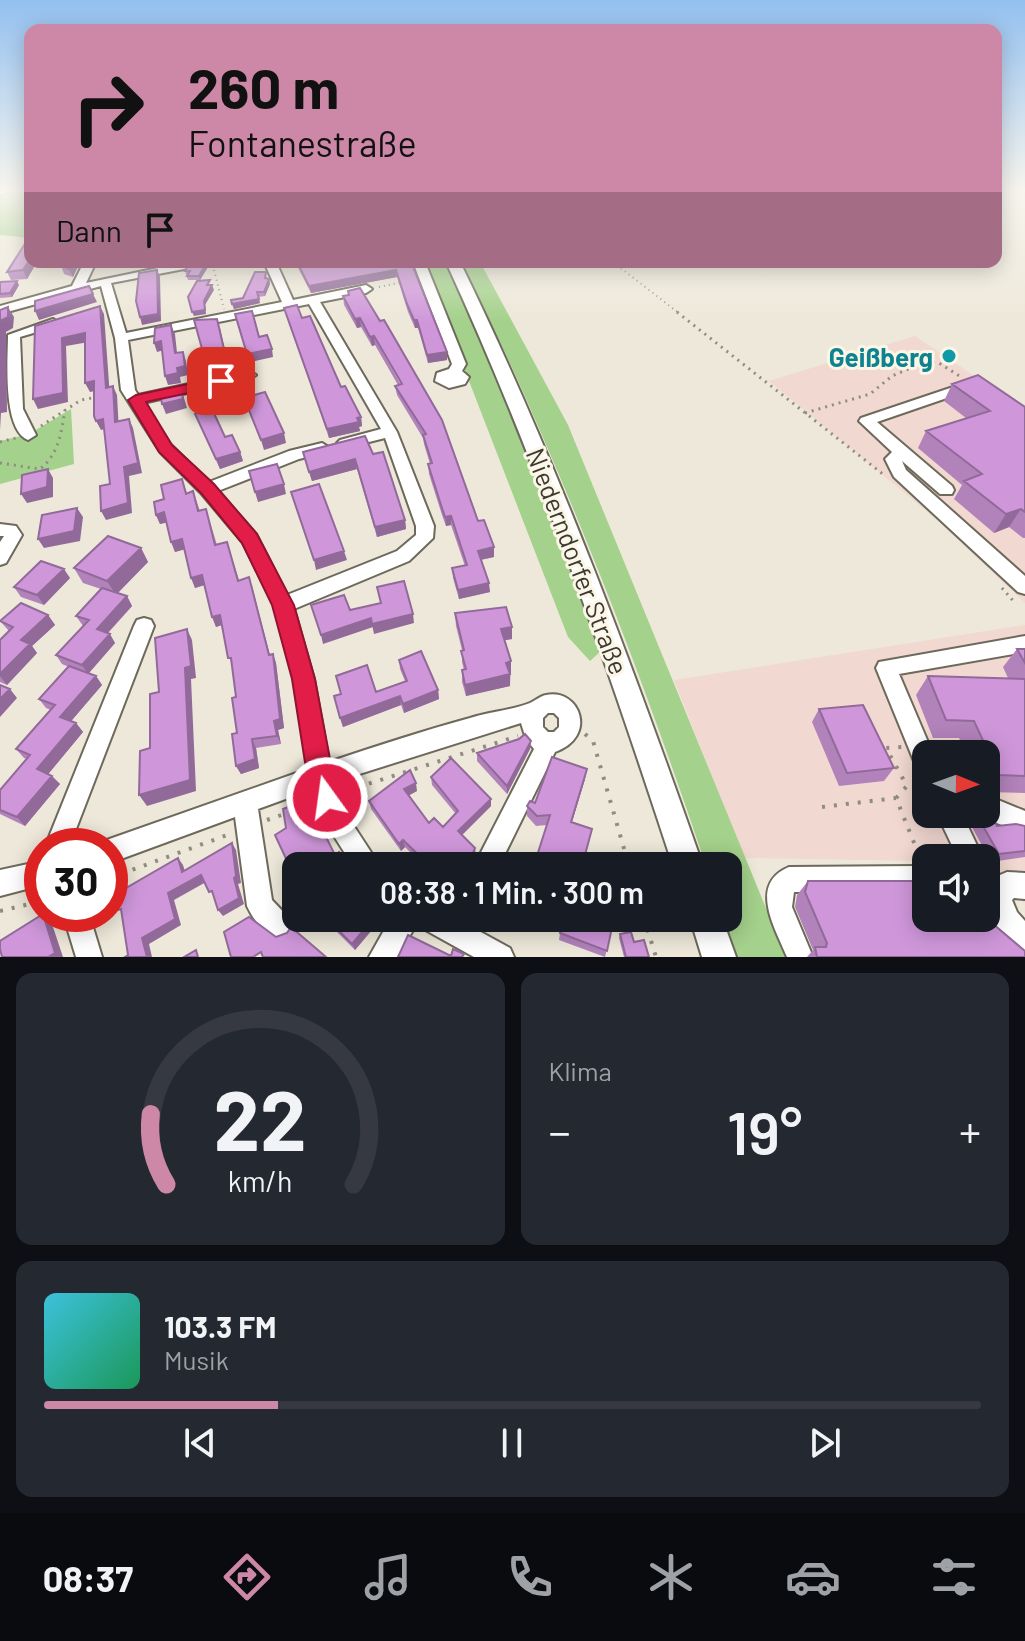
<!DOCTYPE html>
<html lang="de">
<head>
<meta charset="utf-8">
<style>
  body { margin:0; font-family:Barlow,sans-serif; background:#242831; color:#f1f3f6; height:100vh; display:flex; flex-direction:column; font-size:30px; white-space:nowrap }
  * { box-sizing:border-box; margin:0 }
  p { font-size:26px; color:#9ea1a6 }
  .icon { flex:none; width:44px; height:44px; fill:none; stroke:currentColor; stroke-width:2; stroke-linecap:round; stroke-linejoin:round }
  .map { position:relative; height:957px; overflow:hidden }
  .panel { display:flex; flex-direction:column; gap:16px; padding:16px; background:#0d0f14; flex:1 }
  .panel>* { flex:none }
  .banner { position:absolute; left:24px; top:24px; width:978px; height:244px; border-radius:16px; box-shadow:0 4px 20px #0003; background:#cd88a7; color:#111; overflow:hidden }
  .needle { width:52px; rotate:91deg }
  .tools { position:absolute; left:912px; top:740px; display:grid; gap:16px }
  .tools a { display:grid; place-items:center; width:88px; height:88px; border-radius:16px; background:#171b24; box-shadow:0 4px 20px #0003; font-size:40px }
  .speed { position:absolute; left:24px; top:828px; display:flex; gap:16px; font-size:40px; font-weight:700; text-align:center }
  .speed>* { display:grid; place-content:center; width:104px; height:104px; border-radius:50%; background:#171b24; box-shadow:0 4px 20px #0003; line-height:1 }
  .speed .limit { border:12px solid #d22; background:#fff; color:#111 }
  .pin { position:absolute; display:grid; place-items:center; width:68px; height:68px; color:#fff; margin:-34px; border-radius:16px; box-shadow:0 4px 12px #0006 }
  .me { position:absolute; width:88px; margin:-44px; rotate:346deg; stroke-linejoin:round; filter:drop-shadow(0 0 6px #0008) }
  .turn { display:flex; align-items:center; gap:28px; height:168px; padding:0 32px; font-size:36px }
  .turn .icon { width:104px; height:104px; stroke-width:2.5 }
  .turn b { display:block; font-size:56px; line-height:68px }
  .then { display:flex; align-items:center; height:76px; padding:0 32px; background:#0003; gap:16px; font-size:30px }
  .big { font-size:60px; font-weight:600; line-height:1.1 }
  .panel .tile { flex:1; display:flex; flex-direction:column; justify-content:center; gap:12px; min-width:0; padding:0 28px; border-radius:16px; background:#242831 }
  .panel .dial { align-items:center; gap:0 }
  .dial svg { height:208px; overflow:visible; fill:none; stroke:#363941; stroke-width:7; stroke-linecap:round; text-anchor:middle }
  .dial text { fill:#f1f3f6; stroke:none }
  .song { display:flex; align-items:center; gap:24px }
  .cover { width:96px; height:96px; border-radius:12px; background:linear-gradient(135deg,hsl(190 70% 55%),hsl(150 70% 35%)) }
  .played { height:8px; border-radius:4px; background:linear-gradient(90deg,#cd88a7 25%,#363941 25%) }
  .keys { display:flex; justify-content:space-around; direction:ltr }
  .heat { display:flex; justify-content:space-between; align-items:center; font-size:44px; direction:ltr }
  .panel .tiles { flex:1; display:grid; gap:16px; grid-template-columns:1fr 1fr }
  .tile:last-child { grid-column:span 2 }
  .trip { position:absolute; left:282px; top:852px; width:460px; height:80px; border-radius:16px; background:#171b24; box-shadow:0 4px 20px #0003; font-weight:600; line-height:80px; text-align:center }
  .tab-bar { display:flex; height:128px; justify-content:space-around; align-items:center; background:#090b0e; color:#9ea1a6 }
  .tab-bar .icon { width:56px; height:56px }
  .tab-bar .active { color:#cd88a7 }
  .tab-bar b { font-size:36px; color:#f1f3f6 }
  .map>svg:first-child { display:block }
  .industrial { fill:#f1d8d0; fill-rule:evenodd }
  .green { fill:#a4d18b }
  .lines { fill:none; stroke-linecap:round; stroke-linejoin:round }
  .minor-casing { stroke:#6d695b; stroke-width:4 }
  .major-casing { stroke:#6d695b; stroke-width:4 }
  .path-far2 { stroke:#8f8c82; stroke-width:2; stroke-dasharray:1 4; stroke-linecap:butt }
  .path-far1 { stroke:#8f8c82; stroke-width:3; stroke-dasharray:2 5; stroke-linecap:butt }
  .path { stroke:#8f8c82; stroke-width:4; stroke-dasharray:3 9; stroke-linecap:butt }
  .minor { fill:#fff; fill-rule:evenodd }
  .major { fill:#fff; fill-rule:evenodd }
  .wall { fill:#b282bb }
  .shaded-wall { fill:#916a99 }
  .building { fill:#cf97da; stroke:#916a99; stroke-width:2 }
  .route { fill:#e11d48; stroke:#92132f; stroke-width:2 }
  .culture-dot { fill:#0f9aa8; stroke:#fbf6e6; stroke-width:3 }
  .labels { text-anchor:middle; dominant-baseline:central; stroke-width:6; stroke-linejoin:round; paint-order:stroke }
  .culture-label { font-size:26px; font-weight:bold; fill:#0d838f; stroke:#fbf6e6; text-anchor:end }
  .street-label { font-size:26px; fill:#3b3933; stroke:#fbf6e6 }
</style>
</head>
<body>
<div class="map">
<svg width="1025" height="957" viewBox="0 0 1025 957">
  <rect width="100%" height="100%" fill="#ede8d9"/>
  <path class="industrial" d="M915 336 1025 410V603L935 518 769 381Z
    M1025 625V903L986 879V858H926V861L744 858 674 680ZM926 754H986V814H926Z"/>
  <path class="green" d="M18 189H30V238L0 235V196Z
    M423 262H447L516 416 602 650 590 661 568 637Z
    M462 262H480L568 425 786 957H737L724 918H728V866H706C637 659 558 458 462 262Z
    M71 409 74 464 0 484V441L29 434Z"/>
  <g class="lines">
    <defs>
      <path id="minor" d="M0 189H13L0 195Z
        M84 262H96L86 283 187 262H211L205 265 111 283 126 333 282 302 264 262H276L293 300 366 285 372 289 366 293 320 302 397 432 434 526 433 538 409 561 294 609 314 679 329 762C376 746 423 731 470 718 489 712 512 710 530 703 535 701 540 696 546 695 580 688 598 737 555 752L499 866H474L534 749 526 739 521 723 334 782 348 817 380 866H353L332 833 313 789 258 809 272 900 290 919 294 928 290 937 281 941C266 935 253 920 247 906L235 817 110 863V846H100L101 842 308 769 294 679 274 605 243 543 201 493 160 452 121 390 115 338 101 286 0 314V306L72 286ZM309 304 381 429 340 440 337 443 345 448 385 438 416 526V535L397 551 287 595 256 534 218 491 299 459 327 452 330 448 322 443 289 451 209 482 170 444 143 403 249 379 256 375 249 371 138 395 135 390 128 340ZM548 713H554L559 718V727L554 732H548L543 727V718Z
        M413 262H425L466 364 462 371 469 377 465 384 449 388 435 381 437 373 449 369 452 364Z
        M53 319 59 323 57 326 20 337 23 409 36 435 28 440C2 429 8 359 8 335Z
        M968 382 973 383 975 386 973 389 877 422 952 486 954 490 952 494H940L902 461 906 470 1025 576V594L1018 592 894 477 885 459 892 452 859 421 861 418Z
        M0 524 16 526 22 535 6 563 0 565V542L4 536H0Z
        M144 618 151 620 154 626 71 842 73 846H49L47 842 134 626 137 620Z
        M1025 636V652L899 674 933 754H926V774L918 771 876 668 879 662Z
        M986 795 1025 811V835L978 815 986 814Z
        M937 814H962L983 858H958Z
        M42 861V885L0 896V870Z
        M917 866 926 870V898L914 892H794L792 907 813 957H787C775 928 748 884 789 867Z
        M986 866 1000 875 1007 872 1025 873V899L1014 898 1012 900 1017 912 1025 921V953C990 939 986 899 986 866Z
        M63 914H89L102 957H76Z
        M391 918H455L510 948 514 957H474L420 927 418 922 397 957H369Z"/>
      <path id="major" d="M446 262H460C556 458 631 661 703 866H673C606 661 536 458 446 262Z
        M690 918H722L736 957H702Z"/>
    </defs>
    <use href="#minor" class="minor-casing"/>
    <use href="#major" class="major-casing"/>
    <path class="path-far2" d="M613 262 680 314
      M214 270 224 309
      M379 287 403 282"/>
    <path class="path-far1" d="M677 312 884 475
      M805 413 870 394 892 376 927 361 939 363 961 377
      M41 426 81 400 97 397
      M0 442 16 438
      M0 463 40 469C59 454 61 433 65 410
      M1002 588 1015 603"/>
    <path class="path" d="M585 734 593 741 629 866
      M346 791 518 736
      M896 798 907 786 886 748 903 747
      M822 807 896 798 915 845
      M267 820 287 813
      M110 878 230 834
      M0 911 42 901
      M644 918 656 957"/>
    <use href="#minor" class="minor"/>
    <use href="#major" class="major"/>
  </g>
  <path class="wall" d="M30 262H37L27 279 11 280 7 272Z
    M80 262 73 277 64 274 61 265Z
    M125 262H153L154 266 127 268Z
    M207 262 208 267 200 280H188L185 271Z
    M295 262H411L447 360 428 363 418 328H415L408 312 397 277 311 293Z
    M267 277V278L269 279 270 284 265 296 258 297 260 303 234 309 231 300 243 298Z
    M0 282 19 285 12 297 0 298Z
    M348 291 478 521 494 557 481 560 490 592 459 599 453 578 452 568 465 566 451 525 446 526 442 515 429 474 428 464H430L424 444 423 438 397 395 395 386 398 385 375 345 372 346 361 327 357 328 344 305 343 296 349 295Z
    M284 308 302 318 341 387 361 417 362 426 359 427 360 431 329 438Z
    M952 384 1025 407V538H1023L1009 527 994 533 954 499 962 485 918 448 926 431 966 418 944 401Z
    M195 414 225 437 240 452 243 461 220 469Z
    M303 452 373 454 405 520 406 529 377 537 357 469 312 481Z
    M182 479 187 493 193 491 200 511 206 509 217 545 230 551 239 580 252 586 270 655 273 654 276 663 284 728 278 730 281 744 256 748 259 768 241 774 236 766V697L232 667 222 625 216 627 205 585 195 588 184 549 175 552 167 522 160 524 156 515 164 499Z
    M141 548 148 562 117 593 127 596 132 606 108 633 115 643 89 673 96 676 102 685 71 721 76 723 83 732 48 774 60 784 25 826 0 814V790L27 759 24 758 16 749 51 710 46 708 39 699 69 667 62 664 56 655 83 626 76 616 101 589 83 583 74 568Z
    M70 578 44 605 21 597 14 587Z
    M455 613 512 639 505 640 511 661 510 686 466 696 462 682V670H464L462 662V650L456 626Z
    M48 615 55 625 32 646 37 653 7 685 0 682V640L9 631 0 621Z
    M1017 649H1025V793L986 792V754H966L959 738H933L916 695 928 676 1008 678 1003 667Z
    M399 660 438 690 439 699 404 713 401 705 343 727 334 696 376 692 405 681 400 669Z
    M819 709 894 768 884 781 839 786 812 722Z
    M531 741 530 749 507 794 477 761V753Z
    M431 777 491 799V806L462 835 476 856 472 863 473 866H456L455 865 454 866H424L405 847 401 851 371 809 369 801 417 791 409 795 429 823 443 827 456 814 432 785Z
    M585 779 572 822 592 829 583 866H522L535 862 547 825 536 826 527 816V806Z
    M971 814H986L997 826H1025V857L991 862 967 818Z
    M808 881 1025 957H807L813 950 795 907 797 895Z
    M323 918H382L355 950Z
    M503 918H538L534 931Z
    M614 918 605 957 559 940 560 933Z
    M620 934 649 957H624L619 938Z"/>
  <path class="shaded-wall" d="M30 259V262H37L27 279 23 270Z
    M73 262H80L73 277 69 269Z
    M207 262 208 267 200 280 199 276Z
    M157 270 160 277 161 321 142 325 140 317Z
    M396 270 397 277 311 293 309 286Z
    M269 279 270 284 265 296 264 292Z
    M17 281 19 285 12 297 10 293Z
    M212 285 214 290 205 305 206 314 194 316 192 312 204 301Z
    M93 294 97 302 39 320 35 311Z
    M259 299 260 303 234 309 232 304Z
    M100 306 104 314 110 397 106 388Z
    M8 307 14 317 13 328 6 332 7 412 1 413 0 430V321Z
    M360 318 361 327 357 328 355 319Z
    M414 320H417L418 328H415Z
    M171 325 175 334 178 362 175 353Z
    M220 328 229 367 209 372 206 363Z
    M85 333 89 342 66 346 68 402 38 409 33 399 62 338Z
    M374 336 375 345 372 346 370 337Z
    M161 341 164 350 157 352 154 343Z
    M272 349 273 357 250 362 247 354Z
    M183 352 186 361 188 375 180 377 181 383 168 385 165 376 177 368Z
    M447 352V360L428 363 427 355Z
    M94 381 99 390 90 392 85 383Z
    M113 386 117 395 119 431 115 422Z
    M181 388 187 408 166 414 162 404Z
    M361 417 362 426 359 427 360 431 329 438 327 429Z
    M103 419 107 428 101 430 96 421Z
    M129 419 133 428 142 473 129 476 132 513 106 520 101 511 124 467Z
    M284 433 286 443 264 450 261 440Z
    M240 452 243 461 220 469 216 459Z
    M355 459 357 469 312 481 309 472Z
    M48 469 53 478V497L27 503 21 494Z
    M284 484 286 494 258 502 255 492Z
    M77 508 83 517 80 541 44 548 38 539Z
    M1021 509 1009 527 994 533 1006 514Z
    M164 512 169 522 160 524 156 515Z
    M451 516V525L446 526 445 517Z
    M405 520 406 529 377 537 375 527Z
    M182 539 186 549 175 552 171 542Z
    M494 547V557L479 560 478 551Z
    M141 548 148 562 116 595 107 581Z
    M344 551 347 560 316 570 314 560Z
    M64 569 70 578 44 605 37 595Z
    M202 575 207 584 195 588 191 578Z
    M249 577 252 586 272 665 269 655Z
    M489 583 490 592 459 599 458 590Z
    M127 596 132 606 103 638 97 629Z
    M413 614 414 623 374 634 372 624Z
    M48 615 55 625 32 646 37 653 7 685 0 676V674L21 640Z
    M220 615 224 624 216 627 212 617Z
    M371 618 373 627 323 644 321 635Z
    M512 627V639L501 641V629Z
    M187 629 192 640 196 678 191 679 196 791 147 806 139 795Z
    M110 634 115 643 88 674 82 665Z
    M273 654 276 663 284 728 278 730 281 744 277 736 274 721Z
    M511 661V673L507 674 506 663Z
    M510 674V686L466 696 465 685Z
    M96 676 102 685 67 726 60 717Z
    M10 689 17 698 0 717V699Z
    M438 690 439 699 404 713 403 704Z
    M400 696 401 705 343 727 340 718Z
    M76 723 83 732 45 778 37 769Z
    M252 739 256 748 259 768 241 774 236 766Z
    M531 741 530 749 507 794V786Z
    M587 769 585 779 569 831 571 822Z
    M52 776 60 784 25 826 17 817Z
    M416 783 417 791 406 797 404 789Z
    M491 799V806L459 838 458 831Z
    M403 840 405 847 401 851 399 844Z
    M232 843 236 850 241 883 238 884 244 904 223 916 218 910 234 878Z
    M475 848 476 856 472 863 473 866H468Z
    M178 858 183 865 187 878 182 872Z
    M454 858 455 865 454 866H446Z
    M201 875 206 882 174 900 181 925 149 944 152 957H147L142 938 168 893Z
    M43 914 51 921 63 957H48Z
    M374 918H382L355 950 352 944Z"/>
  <path class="building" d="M28 239H30V259L23 270 7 272Z
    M62 262H73L69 269 61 265Z
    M207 262 199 276H187L190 271H185L187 267Z
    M297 262H411L447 352 427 355 417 320H414L407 304 396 270 309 286Z
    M157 270 158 314 140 317 136 301 139 273Z
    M255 272H266L265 278 269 279 264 292H257L259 299 232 304 231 300 243 298Z
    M210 280 207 285H212L204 301 205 310 192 312 188 297 197 281Z
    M17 281 10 293 0 294V282Z
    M89 286 93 294 35 311V301Z
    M360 288 380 321 384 320 442 420 478 521 484 520 494 547 478 551 489 583 458 590 452 568 467 565 451 516 445 517 441 505 428 464 432 463 423 435 426 434 395 386 402 384 374 336 370 337 360 318 355 319 343 296 349 295 348 291Z
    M297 305 302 318 310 316 341 387 345 386 361 417 357 418 359 422 327 429 284 308Z
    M100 306 106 388 113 386 115 422 129 419 138 463 124 467 128 503 101 511 100 486 110 484 103 419 96 421 94 416V381L85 383V333L62 338 63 393 33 399 35 326Z
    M8 307V317L0 321V401V310Z
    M252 311 259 337 267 335 272 349 247 354 235 314Z
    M217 319 226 358 206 363 194 320Z
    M171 325 175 353 183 352 185 366 177 368 178 373 165 376 161 341 154 343 155 328Z
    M978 375 1025 407V512L1021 509 1006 514 964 481 982 474 926 431 990 411 952 384Z
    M181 388 183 399 162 404 160 392Z
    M265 392 284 433 261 440 244 398Z
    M212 409 225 437 232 435 240 452 216 459 195 414Z
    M365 436 373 454 383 452 405 520 375 527 355 459 309 472 303 452Z
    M277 464 284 484 255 492 249 471Z
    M48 469 47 487 21 494 22 475Z
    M182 479 186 494 193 491 198 511 206 509 215 545 227 542 238 581 249 577 269 655 273 654 280 719 274 721 277 736 252 739 255 759 236 766 232 734 237 733 232 698 236 697 231 658H228L220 615 212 617 202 575 191 578 182 539 171 542 164 512 156 515 154 502 164 499 161 485Z
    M319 484 344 551 314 560 291 492Z
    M77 508 74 531 38 539 42 515Z
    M108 536 141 548 107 581 74 568Z
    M41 561 64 569 37 595 14 587Z
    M404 581 413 614 372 624 371 618 321 635 311 605 344 595 350 610 381 603 377 587Z
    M102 588 127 596 97 629 110 634 82 665 56 655 89 620 76 616Z
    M21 603 48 615 21 640 30 644 0 674V640L13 627 0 621Z
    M506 607 512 627 501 629 511 661 506 663 510 674 465 685 462 670 466 669 461 651 464 650 455 613Z
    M187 629 191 666 185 668 190 780 139 795 140 751 150 748V694L159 692 155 638Z
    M1017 649H1025V663Z
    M421 651 438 690 403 704 400 696 340 718 334 696 341 694 336 676 367 665 376 692 407 681 399 660Z
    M69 666 96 676 60 717 76 723 37 769 52 776 17 817 0 810V790L30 755 16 749 55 705 39 699Z
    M928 676 1025 679V776L999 775 974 721 946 720Z
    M0 685 10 689 0 699Z
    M863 705 894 768 847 773 819 709Z
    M525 734 531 741 507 786 477 753 519 739Z
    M552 757 587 769 571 822 592 829 582 866H570L554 860 552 866H522L525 858 535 862 550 815 537 816 527 806 530 801 535 803Z
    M451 758 491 799 458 831 475 848 471 858 472 862 468 866H462L454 858 446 866H430L403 840 399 844 369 801 410 770 416 783 404 789 429 823 434 818 443 827 458 811 431 777Z
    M302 802 305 816 313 811 335 855 339 852 349 866H296V877L295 878 275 835 286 828 283 809Z
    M986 812H990L997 826 1016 824 1025 826V851L999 854 976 814H986Z
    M232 843 236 876 234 878 239 898 218 910 212 891 209 892 201 875 168 893 175 919 142 938 147 957H125L128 955 121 909 118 910 114 895 178 858 182 872Z
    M499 860 515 866H497Z
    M808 881H926V918H986L1025 951V957H817L815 947H826L827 943 805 892Z
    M43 914 55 953 48 957H2L0 949V941Z
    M249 917 276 937 287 933 291 927 326 957H263L261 952 253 957H231L224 932Z
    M326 918H374L352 944Z
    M524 918H536L535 922Z
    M564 918H614L607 951 560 933Z
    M631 932 634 942 644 940 649 957H626L620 934Z
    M408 935 451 956 453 949 464 954 462 957H398Z
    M196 950 198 957H184Z"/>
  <linearGradient id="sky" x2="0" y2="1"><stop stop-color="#93c0f0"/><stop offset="0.59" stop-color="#f7f5ee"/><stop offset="1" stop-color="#f7f5ee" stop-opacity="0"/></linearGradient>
  <rect width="1025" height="323" fill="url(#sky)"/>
  <path class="route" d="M221 377 227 378V385L146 402 172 445 214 484 257 534 294 605 315 679 333 775 341 798 337 807 327 811 318 807 307 775 292 679 272 605 242 543 201 493 159 452 128 400 136 395Z"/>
  <circle class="culture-dot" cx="949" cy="356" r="8"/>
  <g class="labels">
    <g class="culture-label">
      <text x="933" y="356">Geißberg</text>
    </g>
    <g class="street-label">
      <text transform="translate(578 561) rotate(69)">Niederndorfer Straße</text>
    </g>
  </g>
</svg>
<div class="tools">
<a><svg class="needle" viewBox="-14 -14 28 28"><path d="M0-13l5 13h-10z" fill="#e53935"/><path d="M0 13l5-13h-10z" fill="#9ea1a6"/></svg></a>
<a><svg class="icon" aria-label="sound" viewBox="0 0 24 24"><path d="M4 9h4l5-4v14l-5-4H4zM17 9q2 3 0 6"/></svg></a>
</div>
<div class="speed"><div class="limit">30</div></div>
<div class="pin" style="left:221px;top:381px;background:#d93025"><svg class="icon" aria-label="arrive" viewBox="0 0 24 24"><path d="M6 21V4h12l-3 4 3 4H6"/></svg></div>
<svg class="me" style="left:327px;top:798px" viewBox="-20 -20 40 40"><circle r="17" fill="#e11d48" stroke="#fff" stroke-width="3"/><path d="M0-11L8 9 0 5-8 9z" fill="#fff"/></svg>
<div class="trip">08:38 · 1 Min. · 300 m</div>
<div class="banner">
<div class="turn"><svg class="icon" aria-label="right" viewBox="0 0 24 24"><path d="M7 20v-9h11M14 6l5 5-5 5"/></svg><div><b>260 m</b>Fontanestraße</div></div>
<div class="then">Dann<svg class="icon" aria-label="arrive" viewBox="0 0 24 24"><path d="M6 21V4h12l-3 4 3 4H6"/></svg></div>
</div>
</div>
<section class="panel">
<div class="tiles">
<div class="tile dial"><svg viewBox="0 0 100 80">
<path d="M14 69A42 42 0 1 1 86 69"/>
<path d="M14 69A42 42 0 0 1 8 42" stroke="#cd88a7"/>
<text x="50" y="56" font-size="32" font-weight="700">22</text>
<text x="50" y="72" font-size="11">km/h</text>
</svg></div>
<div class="tile"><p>Klima</p>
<div class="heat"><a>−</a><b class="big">19°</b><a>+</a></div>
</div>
<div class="tile">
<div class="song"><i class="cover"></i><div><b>103.3 FM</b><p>Musik</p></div></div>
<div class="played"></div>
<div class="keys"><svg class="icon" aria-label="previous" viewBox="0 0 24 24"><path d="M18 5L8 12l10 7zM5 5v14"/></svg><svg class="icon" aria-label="pause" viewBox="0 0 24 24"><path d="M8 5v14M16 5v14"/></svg><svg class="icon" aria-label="next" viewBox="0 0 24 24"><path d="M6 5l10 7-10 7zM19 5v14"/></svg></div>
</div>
</div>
</section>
<nav class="tab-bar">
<b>08:37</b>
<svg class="icon active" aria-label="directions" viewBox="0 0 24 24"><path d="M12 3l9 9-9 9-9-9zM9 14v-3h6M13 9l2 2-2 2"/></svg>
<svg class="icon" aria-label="music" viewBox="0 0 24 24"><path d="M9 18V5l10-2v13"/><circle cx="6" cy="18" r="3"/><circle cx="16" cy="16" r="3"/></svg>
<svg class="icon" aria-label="phone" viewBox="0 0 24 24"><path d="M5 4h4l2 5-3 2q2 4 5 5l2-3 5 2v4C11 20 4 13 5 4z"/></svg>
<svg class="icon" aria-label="climate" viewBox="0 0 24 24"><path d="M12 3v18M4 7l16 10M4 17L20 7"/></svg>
<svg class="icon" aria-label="car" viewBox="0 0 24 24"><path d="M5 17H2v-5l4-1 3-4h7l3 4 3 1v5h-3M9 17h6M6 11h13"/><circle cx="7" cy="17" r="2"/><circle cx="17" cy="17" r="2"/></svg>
<svg class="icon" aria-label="filters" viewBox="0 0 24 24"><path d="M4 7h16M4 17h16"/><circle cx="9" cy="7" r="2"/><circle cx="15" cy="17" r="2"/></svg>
</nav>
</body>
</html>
